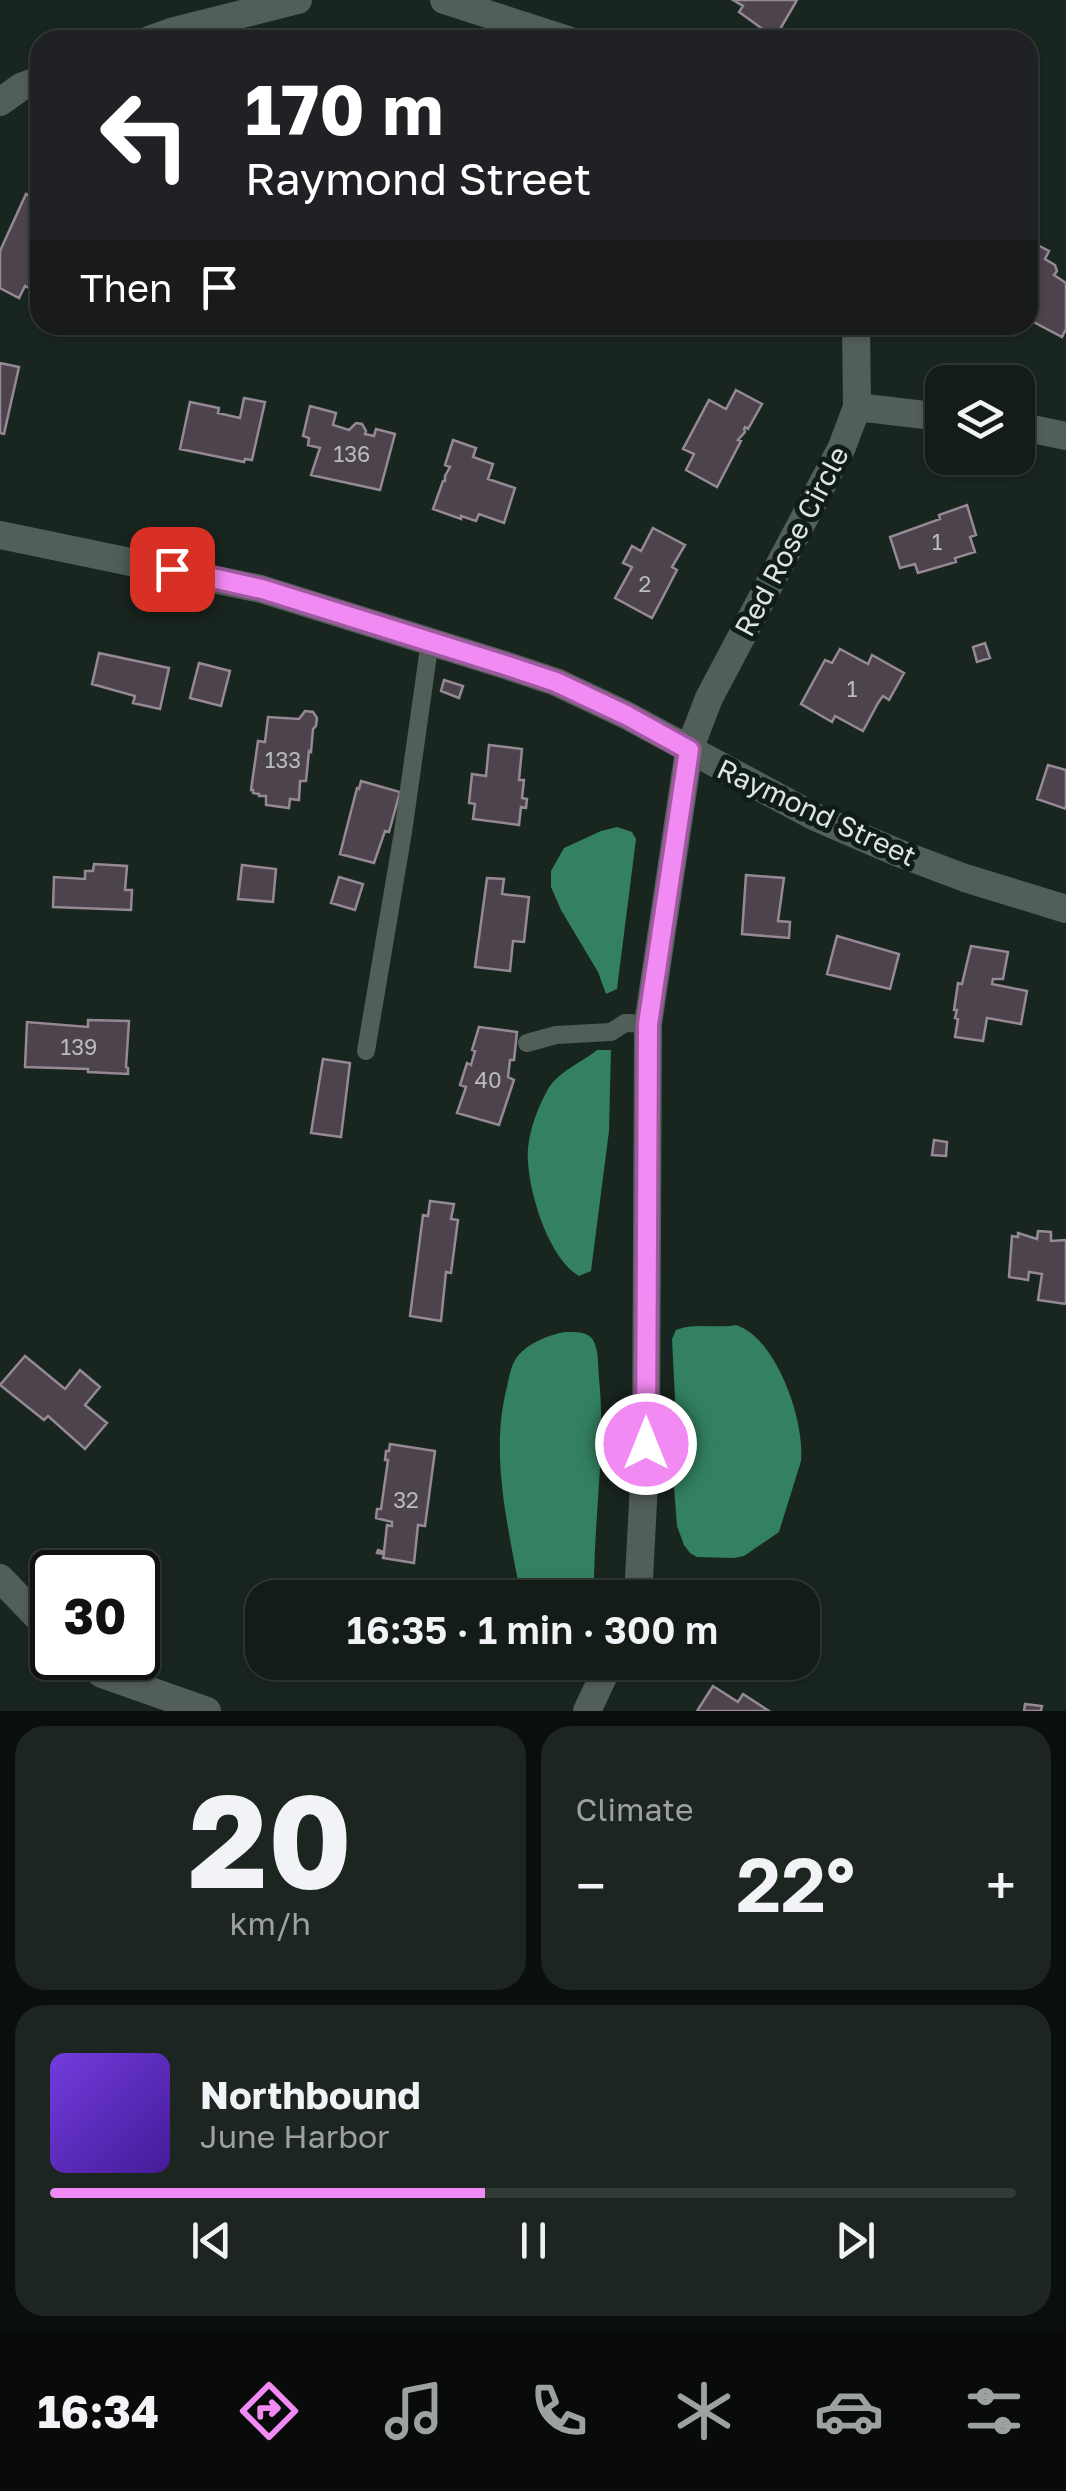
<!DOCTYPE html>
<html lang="en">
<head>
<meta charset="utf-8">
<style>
  body { margin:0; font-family:"Golos Text",sans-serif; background:#1c2520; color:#f1f3f6; height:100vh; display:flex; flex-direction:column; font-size:38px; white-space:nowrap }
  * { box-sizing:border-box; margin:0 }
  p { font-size:32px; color:#9da1a1 }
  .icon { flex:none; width:55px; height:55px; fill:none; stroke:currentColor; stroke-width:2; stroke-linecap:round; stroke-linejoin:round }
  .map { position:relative; height:1711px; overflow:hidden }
  .side { display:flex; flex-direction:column; gap:15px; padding:15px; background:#0a0f0d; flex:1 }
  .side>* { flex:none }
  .guide { position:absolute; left:30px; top:30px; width:1008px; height:305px; border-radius:30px; box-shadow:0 2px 8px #0004,0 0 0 2px #323a36; background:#202124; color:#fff; overflow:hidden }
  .controls { position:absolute; left:925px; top:365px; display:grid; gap:20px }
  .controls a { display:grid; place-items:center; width:110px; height:110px; border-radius:20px; background:#131c17; box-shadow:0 2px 8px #0004,0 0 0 2px #323a36; font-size:50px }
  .speed { position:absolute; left:30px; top:1550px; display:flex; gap:20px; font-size:50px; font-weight:700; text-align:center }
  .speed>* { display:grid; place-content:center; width:130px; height:130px; border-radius:50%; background:#131c17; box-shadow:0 2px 8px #0004,0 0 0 2px #323a36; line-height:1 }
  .speed .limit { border:5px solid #111; border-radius:15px; background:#fff; color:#111 }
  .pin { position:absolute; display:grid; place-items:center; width:85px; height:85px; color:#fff; margin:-42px; border-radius:20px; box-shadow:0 5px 15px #0006 }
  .me { position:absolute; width:110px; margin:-55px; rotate:0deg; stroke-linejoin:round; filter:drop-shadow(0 0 8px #0008) }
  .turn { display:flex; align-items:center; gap:35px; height:210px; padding:0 50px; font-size:45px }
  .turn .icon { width:130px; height:130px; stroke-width:2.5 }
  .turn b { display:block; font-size:70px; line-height:85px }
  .then { display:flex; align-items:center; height:95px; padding:0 50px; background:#0003; gap:20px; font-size:38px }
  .big { font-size:75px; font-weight:600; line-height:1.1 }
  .side .card { flex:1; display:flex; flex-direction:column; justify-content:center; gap:15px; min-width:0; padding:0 35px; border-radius:30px; background:#1c2520 }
  .side .dial { align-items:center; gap:0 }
  .dial b { font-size:130px; line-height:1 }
  .song { display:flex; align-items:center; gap:30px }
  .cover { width:120px; height:120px; border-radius:15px; background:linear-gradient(135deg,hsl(260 70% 55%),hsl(260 70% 35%)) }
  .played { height:10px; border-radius:5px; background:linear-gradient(90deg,#f28af3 45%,#323a36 45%) }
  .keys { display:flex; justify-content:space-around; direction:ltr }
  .heat { display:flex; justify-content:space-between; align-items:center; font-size:55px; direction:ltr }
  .side .tiles { flex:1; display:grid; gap:15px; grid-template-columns:1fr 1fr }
  .card:last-child { grid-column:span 2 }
  .trip { position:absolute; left:245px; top:1580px; width:575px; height:100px; border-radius:30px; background:#131c17; box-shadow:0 2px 8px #0004,0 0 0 2px #323a36; font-weight:600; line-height:100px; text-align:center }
  .menu { display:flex; height:160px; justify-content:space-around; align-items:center; background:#080b09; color:#9da1a1 }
  .menu .icon { width:70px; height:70px }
  .menu .current { color:#f28af3 }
  .menu b { font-size:45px; color:#f1f3f6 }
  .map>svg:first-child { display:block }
  .water { fill:#338161 }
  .building { fill:#4d434c; stroke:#948994; stroke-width:2.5 }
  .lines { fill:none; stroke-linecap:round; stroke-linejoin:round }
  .service { stroke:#525f58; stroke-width:18 }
  .minor { stroke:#525f58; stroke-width:28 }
  .tertiary { stroke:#525f58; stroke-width:28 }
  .route-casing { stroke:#9d5a9e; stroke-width:25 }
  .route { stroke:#f28af3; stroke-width:18 }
  .labels { text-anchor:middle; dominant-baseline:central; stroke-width:10; stroke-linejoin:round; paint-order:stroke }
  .number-label { font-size:22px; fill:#b9bcbc }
  .street-label { font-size:28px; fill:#dde5e1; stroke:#101c16 }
</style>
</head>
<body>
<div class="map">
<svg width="1066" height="1711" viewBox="0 0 1066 1711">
  <rect width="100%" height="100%" fill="#19251f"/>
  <path class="water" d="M617 827 632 832 636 839 617 989 606 994 598 972 561 910 551 887V871L564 848 601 831Z
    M597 1050H611L609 1131 591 1271 579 1276C547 1258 525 1183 528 1148 530 1128 538 1107 548 1089 559 1071 581 1063 597 1050Z
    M736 1325C777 1338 805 1422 801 1461L779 1532 744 1556 734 1558 697 1557 690 1553 684 1545 677 1526 671 1449 675 1398 672 1339 676 1330C695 1322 716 1329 736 1325Z
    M565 1332C574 1332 588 1331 593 1340 599 1350 598 1367 599 1378 606 1448 594 1517 594 1587L591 1597H521C509 1530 489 1455 507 1387 509 1377 511 1365 517 1357 528 1343 548 1335 565 1332Z"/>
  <path class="building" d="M733 0H797L775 38 739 12 743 6Z
    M26 194 40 200V294L25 286 19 298 0 288V251Z
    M1030 241 1049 251 1045 259 1055 265 1057 271 1054 275 1066 283V329L1062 337 1028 319V245Z
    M0 363 19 367 4 434 0 433Z
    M736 390 762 404 748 429 745 427 744 429 745 432 738 440 741 441 717 487 686 470 694 454 683 449 709 400 726 409Z
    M244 398 265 402 252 460 245 459 244 462 180 449 190 402 219 408 218 413 240 418Z
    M310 406 336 413 333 425 349 430 356 423 362 424 366 431 365 434 374 436 376 429 395 434 380 490 311 475 320 448 308 445 309 438 303 436Z
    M453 440 476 448 473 457 493 464 488 479 515 488 504 523 479 514 476 521 461 516V519L433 509 443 481H445V476L450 467 445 465Z
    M967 505 976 535 970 537 975 552 955 558 956 562 918 573 915 564 900 568 890 537 940 519 939 515Z
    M653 528 685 545 672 567 677 570 652 618 615 598 632 567 623 563 632 546 641 551Z
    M985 643 990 658 977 662 973 647Z
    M840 649 868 664 872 655 904 673 889 700 883 696 878 703 863 731 835 716 832 722 801 704 825 660 832 663Z
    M99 653 169 668 160 709 133 703 135 696 92 684Z
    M199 663 230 671 221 706 190 698Z
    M444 680 463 686 459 698 441 691Z
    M305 711 313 712 317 718 316 726 313 729 311 752 309 751 306 781H300L299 800 290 799 289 808 266 805V796H259V794L253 793V790H251L258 741 265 742 268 717 299 719Z
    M489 745 522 749 519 780H524L522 798 527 799 526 808 521 807 519 825 473 819 475 804 469 803 472 774 486 776Z
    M1048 765 1066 770V809L1037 799Z
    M361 781 400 792 389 832 385 831 374 863 340 854 357 788 359 789Z
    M94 864 127 866 125 890H132L131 910 53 907 54 877 85 879V871H93Z
    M242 865 276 869 273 902 238 899Z
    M746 875 784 878 778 921 790 922 789 938 742 934Z
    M339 877 363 884 355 910 331 903Z
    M487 878 504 879 502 894 529 897 524 942 513 941 510 971 475 967Z
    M837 936 899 954 890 989 827 974Z
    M971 946 1008 952 1003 979H993L992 984 1027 991 1021 1024 987 1018 983 1041 955 1037 958 1019 955 1018 957 1010H954L958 983 962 984Z
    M88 1020 129 1021 126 1067 128 1068V1074L88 1072V1069L25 1067 27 1022 88 1027Z
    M479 1027 517 1032 514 1060H510L508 1077 514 1080 499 1125 457 1113 466 1087 460 1085 467 1063 471 1065 475 1051 472 1050Z
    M323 1059 350 1063 341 1137 311 1133Z
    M934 1140 947 1142 946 1156 932 1155Z
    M430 1201 454 1204 451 1219 458 1220 451 1273 446 1272 441 1321 410 1316 423 1215 428 1216Z
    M1038 1231 1051 1232V1241L1066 1240V1304L1038 1300 1042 1274 1029 1272 1028 1280 1009 1277 1012 1236 1018 1237V1233L1037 1239Z
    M25 1356 65 1389 80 1370 100 1387 85 1405 107 1423 85 1449 48 1416 44 1420 0 1385Z
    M390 1444 435 1451 425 1526 418 1525 414 1563 383 1558 384 1554 377 1553 378 1550 384 1552 387 1525 392 1526V1522L376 1518 377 1509H381L388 1460H385L386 1451H389Z
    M255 1617 262 1619V1642L249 1635Z
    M713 1686 738 1702 743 1694 769 1711H697Z
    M1025 1704 1042 1706 1041 1711H1024Z"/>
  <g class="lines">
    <path class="service" d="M527 1043 556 1035 611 1032 625 1023 648 1024
      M366 1051 403 832 430 641"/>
    <path class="minor" d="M444 0 568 40
      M149 40 174 31 298 0
      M0 102 21 87 40 80
      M857 407 942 417
      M1018 426 1066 436
      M0 1578 52 1632
      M638 1598 646 1444 648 1024 689 750 709 698 842 447 857 407 856 325
      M82 1658 102 1674 207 1711
      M587 1711 610 1662"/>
    <path class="tertiary" d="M0 535 261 589 508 666 556 682 626 715 815 817 896 852 965 878 1066 909"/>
  </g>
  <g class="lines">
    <defs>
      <path id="route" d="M172 569 262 589 508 666 556 682 626 715 689 750 648 1024 646 1444"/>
    </defs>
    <use href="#route" class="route-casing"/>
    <use href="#route" class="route"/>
  </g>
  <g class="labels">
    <g class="number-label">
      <text x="352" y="453">136</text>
      <text x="937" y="541">1</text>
      <text x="645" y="583">2</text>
      <text x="852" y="688">1</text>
      <text x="283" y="759">133</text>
      <text x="79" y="1046">139</text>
      <text x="488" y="1079">40</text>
      <text x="406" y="1499">32</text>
    </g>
    <g class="street-label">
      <text transform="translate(791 541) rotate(-62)">Red Rose Circle</text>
      <text transform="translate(817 812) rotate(25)">Raymond Street</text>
    </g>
  </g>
</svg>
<div class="controls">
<a><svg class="icon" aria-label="layers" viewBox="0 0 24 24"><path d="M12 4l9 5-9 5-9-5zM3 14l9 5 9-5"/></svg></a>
</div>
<div class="speed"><div class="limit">30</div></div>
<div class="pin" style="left:172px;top:569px;background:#d93025"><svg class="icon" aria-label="arrive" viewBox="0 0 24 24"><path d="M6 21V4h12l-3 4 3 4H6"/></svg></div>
<svg class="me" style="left:646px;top:1444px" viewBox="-20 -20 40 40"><circle r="17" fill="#f28af3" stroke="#fff" stroke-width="3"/><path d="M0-11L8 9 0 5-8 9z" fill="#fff"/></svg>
<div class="trip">16:35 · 1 min · 300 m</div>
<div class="guide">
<div class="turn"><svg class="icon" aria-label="left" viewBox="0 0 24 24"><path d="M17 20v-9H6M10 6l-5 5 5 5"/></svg><div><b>170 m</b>Raymond Street</div></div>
<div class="then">Then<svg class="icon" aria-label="arrive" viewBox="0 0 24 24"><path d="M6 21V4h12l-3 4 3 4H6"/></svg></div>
</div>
</div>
<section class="side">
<div class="tiles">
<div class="card dial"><b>20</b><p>km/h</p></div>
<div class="card"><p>Climate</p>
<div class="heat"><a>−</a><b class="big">22°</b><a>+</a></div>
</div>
<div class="card">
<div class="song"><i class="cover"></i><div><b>Northbound</b><p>June Harbor</p></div></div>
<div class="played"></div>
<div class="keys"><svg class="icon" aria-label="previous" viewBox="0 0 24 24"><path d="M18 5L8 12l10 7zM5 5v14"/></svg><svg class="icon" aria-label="pause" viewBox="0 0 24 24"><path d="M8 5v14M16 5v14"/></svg><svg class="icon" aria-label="next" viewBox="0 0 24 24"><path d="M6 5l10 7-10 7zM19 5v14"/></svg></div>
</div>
</div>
</section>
<nav class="menu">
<b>16:34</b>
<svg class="icon current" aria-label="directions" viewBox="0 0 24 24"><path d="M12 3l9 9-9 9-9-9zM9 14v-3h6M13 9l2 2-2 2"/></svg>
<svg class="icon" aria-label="music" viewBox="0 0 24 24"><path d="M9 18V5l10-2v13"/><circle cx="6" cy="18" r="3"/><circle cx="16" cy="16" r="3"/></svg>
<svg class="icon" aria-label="phone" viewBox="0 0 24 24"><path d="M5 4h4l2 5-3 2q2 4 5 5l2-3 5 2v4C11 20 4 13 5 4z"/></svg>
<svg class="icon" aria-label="climate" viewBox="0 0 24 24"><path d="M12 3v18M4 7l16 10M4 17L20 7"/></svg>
<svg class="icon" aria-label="car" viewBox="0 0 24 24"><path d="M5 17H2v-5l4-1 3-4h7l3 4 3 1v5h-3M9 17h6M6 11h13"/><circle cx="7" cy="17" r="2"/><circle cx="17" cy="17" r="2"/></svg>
<svg class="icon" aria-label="filters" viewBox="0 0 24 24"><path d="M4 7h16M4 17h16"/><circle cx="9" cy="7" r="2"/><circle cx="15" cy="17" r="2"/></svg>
</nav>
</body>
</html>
